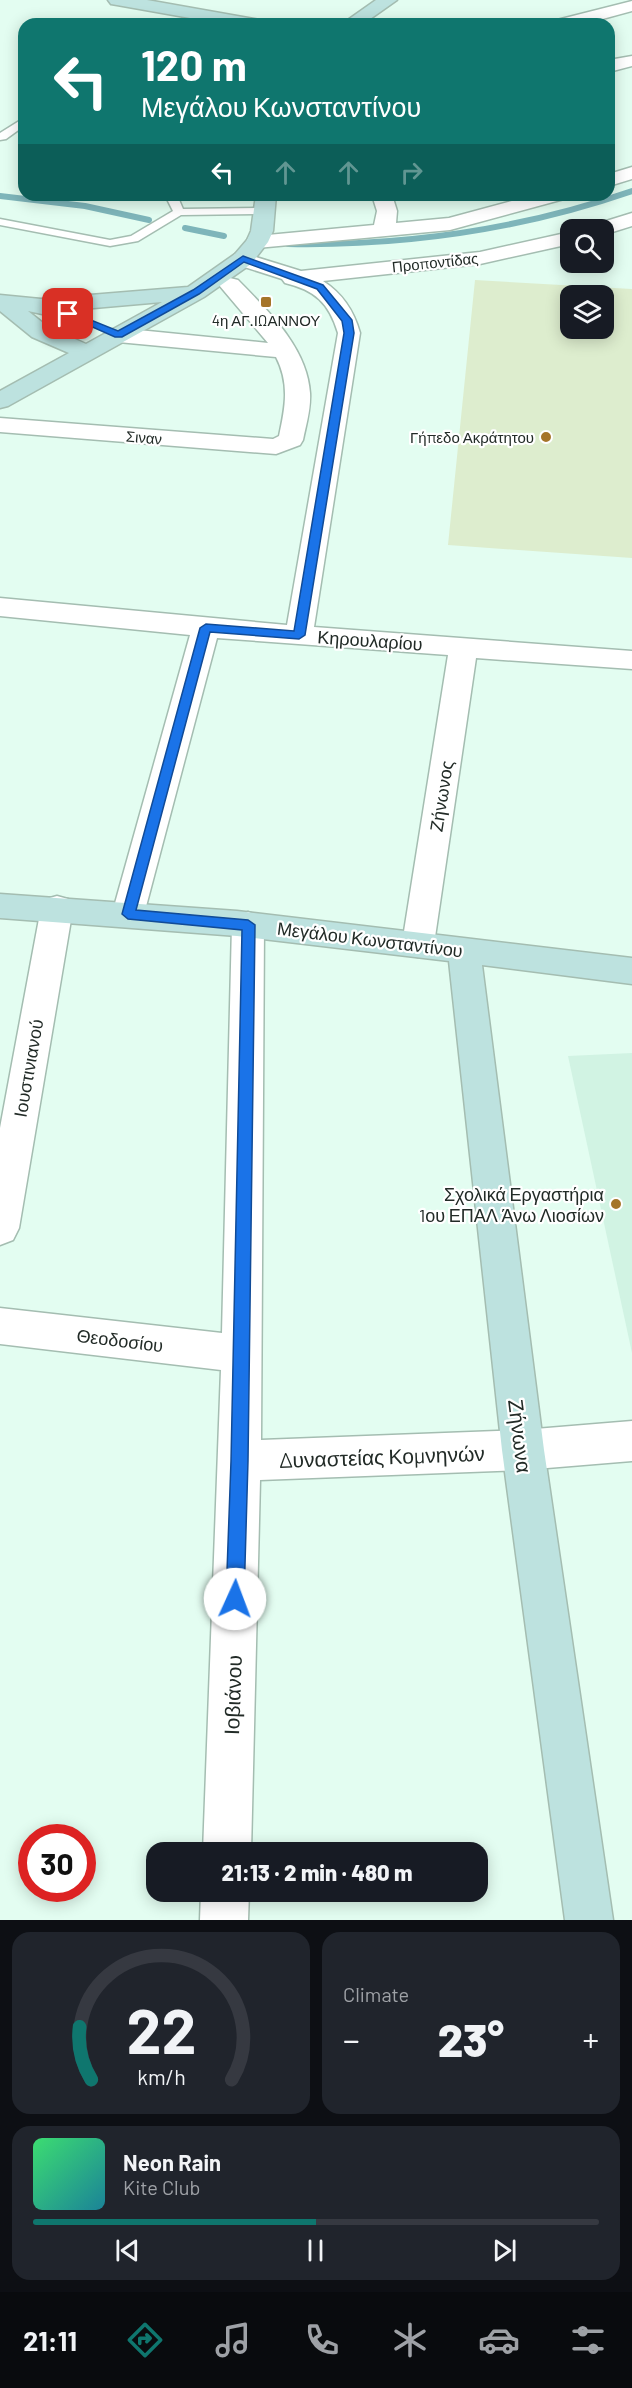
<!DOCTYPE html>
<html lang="en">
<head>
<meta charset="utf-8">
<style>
  body { margin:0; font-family:Barlow,sans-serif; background:#20242c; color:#f1f3f6; height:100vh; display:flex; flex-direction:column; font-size:22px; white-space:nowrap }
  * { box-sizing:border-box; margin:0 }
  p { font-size:20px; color:#9ea1a6 }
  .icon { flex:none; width:33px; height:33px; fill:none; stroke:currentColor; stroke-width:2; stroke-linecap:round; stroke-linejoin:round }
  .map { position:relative; height:1920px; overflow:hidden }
  .details { display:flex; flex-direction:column; gap:12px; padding:12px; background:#0d0f14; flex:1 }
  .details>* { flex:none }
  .guide { position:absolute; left:18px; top:18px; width:597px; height:183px; border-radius:18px; box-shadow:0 3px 15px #0003; background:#0f766e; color:#fff; overflow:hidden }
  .fabs { position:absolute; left:560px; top:219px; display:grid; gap:12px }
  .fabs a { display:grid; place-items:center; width:54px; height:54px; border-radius:12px; background:#171b24; box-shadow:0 3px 15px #0003; font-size:30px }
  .speed { position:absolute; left:18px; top:1824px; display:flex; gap:12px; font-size:30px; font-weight:700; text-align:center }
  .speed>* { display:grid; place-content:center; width:78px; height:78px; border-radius:50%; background:#171b24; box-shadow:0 3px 15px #0003; line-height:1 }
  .speed .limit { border:9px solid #d22; background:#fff; color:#111 }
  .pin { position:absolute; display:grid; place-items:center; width:51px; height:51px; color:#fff; margin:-26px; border-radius:12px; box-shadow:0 3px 9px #0006 }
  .me { position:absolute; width:66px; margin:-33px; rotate:2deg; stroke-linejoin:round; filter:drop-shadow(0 0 4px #0008) }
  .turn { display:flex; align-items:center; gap:21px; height:126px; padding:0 24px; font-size:27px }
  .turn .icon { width:78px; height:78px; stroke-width:2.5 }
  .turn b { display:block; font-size:42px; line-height:51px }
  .lanes { display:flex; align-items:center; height:57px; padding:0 24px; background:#0003; justify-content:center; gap:30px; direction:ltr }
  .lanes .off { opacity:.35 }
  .big { font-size:45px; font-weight:800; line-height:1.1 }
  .details .widget { flex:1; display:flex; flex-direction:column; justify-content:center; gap:9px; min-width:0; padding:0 21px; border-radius:18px; background:#20242c }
  .details .dial { align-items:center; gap:0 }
  .dial svg { height:156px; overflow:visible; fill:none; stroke:#363941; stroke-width:7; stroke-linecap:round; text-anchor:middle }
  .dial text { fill:#f1f3f6; stroke:none }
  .song { display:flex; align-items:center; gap:18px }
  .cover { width:72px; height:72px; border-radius:9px; background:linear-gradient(135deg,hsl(140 70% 55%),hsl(190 70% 35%)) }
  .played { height:6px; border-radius:3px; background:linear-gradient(90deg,#0f766e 50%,#363941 50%) }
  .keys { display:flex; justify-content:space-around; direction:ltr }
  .heat { display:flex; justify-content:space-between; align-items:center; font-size:33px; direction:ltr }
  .details .tiles { flex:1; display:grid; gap:12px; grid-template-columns:1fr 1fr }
  .widget:last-child { grid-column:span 2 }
  .trip { position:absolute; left:146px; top:1842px; width:342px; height:60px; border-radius:18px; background:#171b24; box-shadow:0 3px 15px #0003; font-weight:800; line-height:60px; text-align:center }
  .dock { display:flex; height:96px; justify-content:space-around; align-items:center; background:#090b0e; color:#9ea1a6 }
  .dock .icon { width:42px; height:42px }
  .dock .on { color:#0f766e }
  .dock b { font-size:27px; color:#f1f3f6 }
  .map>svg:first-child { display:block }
  .built { fill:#d1f3e3 }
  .green { fill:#ddedce; fill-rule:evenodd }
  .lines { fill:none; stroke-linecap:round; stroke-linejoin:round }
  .stream { stroke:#7eb5ba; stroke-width:6 }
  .lane-casing { stroke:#a4bdb1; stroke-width:3 }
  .street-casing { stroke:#a4bdb1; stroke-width:3 }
  .secondary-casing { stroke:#a4bdb1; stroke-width:3 }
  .lane { fill:#fff; fill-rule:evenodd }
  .street { fill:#fff; fill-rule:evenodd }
  .secondary { fill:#bde2df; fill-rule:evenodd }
  .route { fill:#1a73e8; stroke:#114b97; stroke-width:1.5 }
  .poi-dot { fill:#a57529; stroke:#fff; stroke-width:2 }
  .labels { text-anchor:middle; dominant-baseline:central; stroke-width:4.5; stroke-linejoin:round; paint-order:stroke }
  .far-street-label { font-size:15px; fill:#222b27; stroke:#fff }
  .far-poi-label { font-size:15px; fill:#222b27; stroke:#fff }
  .street-label { font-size:18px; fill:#222b27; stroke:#fff }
  .poi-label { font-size:18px; fill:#222b27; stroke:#fff; text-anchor:end }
  .near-street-label { font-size:21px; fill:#222b27; stroke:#fff }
</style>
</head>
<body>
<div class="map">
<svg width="632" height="1920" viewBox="0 0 632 1920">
  <rect width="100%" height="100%" fill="#e3fdf1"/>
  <path class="built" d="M632 1053V1353L568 1056Z"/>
  <path class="green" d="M475 280 632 289V558L448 545ZM570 296H603V328H570Z"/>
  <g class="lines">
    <path class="stream" d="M0 196 85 206 149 220
      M185 228 224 236
      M288 244C404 246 522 229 632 191"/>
    <defs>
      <path id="lane" d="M24 118V126L6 139 0 140V133Z
        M165 195H177L183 209 265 208 271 211 265 214 181 215 138 241 110 246 0 225V219L110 240 131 236 173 211Z"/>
      <path id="street" d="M632 1V11L584 24H554L557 20Z
        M632 56V66L609 72V60Z
        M632 167V179L609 186V174Z
        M372 195H392L397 211 396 223 449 218 534 195H567L564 199 450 230 257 248 249 247 246 242 249 237 257 236 374 225 377 211Z
        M632 213V226L603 235V230H587L590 226Z
        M570 232V244L480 264 323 281C343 294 354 311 360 333L314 627 632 651V669L476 658 434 944 430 953 418 957 406 953 402 944 448 655 217 638 144 914 139 923 128 926 117 923 112 914 190 635 0 616V598L287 625 338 333C329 303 315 290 285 283L282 279 235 264 232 259 235 254 243 253 301 271 480 252Z
        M230 278 238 280C268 311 307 347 310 393 311 409 306 425 303 440L300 445 276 454 0 432V418L273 439 279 436C285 408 290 384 276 357L118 342 110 340 107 335 110 330 118 328 268 343 219 285 222 280Z
        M57 896 68 899 73 908 19 1228 13 1240 0 1245V1128L41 908 46 899Z
        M248 912 259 916 264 925 261 1440 523 1430 632 1421V1461L523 1470 260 1480 251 1852H203L221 1370 0 1344V1308L222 1333 232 925 237 916Z
        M201 1892H249L248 1920H200Z"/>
      <path id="secondary" d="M108 0H147L254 19 260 20 263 24H224L117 5 111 4Z
        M376 0H397L363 24H342Z
        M256 195H276L273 231 268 242 251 264 204 297 8 406 0 408V391L69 353 32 337 0 311V295L41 299 188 287 235 254 247 240 251 231ZM162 302 86 344 48 327 28 311 61 318 69 316 71 310Z
        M0 894 237 911 632 958V984L482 965 544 1450 613 1920H565L502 1450 449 961 237 936 0 918Z"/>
    </defs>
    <use href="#lane" class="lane-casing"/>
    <use href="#street" class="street-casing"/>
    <use href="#secondary" class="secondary-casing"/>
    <use href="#lane" class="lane"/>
    <use href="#street" class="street"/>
    <use href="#secondary" class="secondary"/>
  </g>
  <path class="route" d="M243 256 323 285 352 320 354 333 305 635 299 639 210 632 136 910 248 920 255 925 248 1461 244 1599 241 1606 235 1608 229 1606 226 1599 231 1461 242 930 128 919 122 914 200 628 206 624 294 631 344 333 342 321 317 289 244 262 199 294 122 337H115L63 314 71 312 118 331 193 290Z"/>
  <g class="poi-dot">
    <rect x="260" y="296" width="12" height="12" rx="3"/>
    <circle cx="546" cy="437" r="6"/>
    <circle cx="616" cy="1204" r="6"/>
  </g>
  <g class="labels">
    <g class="far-street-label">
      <text transform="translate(435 262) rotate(-6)">Προποντίδας</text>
      <text transform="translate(144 437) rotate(5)">Σιναν</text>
    </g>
    <g class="far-poi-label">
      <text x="266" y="320">4η ΑΓ.ΙΩΑΝΝΟΥ</text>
      <text x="534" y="437" text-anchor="end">Γήπεδο Ακράτητου</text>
    </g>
    <g class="street-label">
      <text transform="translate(370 640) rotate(4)">Κηρουλαρίου</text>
      <text transform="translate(441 796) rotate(-81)">Ζήνωνος</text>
      <text transform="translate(370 939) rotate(7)">Μεγάλου Κωνσταντίνου</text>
      <text transform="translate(28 1068) rotate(-80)">Ιουστινιανού</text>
      <text transform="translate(120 1340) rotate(7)">Θεοδοσίου</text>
    </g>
    <g class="poi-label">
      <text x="604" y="1194">Σχολικά Εργαστήρια<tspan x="604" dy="21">1ου ΕΠΑΛ Άνω Λιοσίων</tspan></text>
    </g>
    <g class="near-street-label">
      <text transform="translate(521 1436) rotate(83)">Ζήνωνα</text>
      <text transform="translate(382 1456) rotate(-2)">Δυναστείας Κομνηνών</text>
      <text transform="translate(232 1695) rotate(-88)">Ιοβιάνου</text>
    </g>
  </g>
</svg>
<div class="fabs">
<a><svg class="icon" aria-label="search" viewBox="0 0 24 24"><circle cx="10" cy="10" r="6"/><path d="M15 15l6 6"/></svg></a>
<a><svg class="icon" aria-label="layers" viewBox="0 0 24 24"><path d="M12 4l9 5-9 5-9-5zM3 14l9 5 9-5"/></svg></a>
</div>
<div class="speed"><div class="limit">30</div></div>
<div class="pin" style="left:68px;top:314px;background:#d93025"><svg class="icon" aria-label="arrive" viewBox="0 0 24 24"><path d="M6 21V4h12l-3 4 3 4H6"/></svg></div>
<svg class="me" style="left:235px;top:1599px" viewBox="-20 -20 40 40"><circle r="19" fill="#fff"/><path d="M0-13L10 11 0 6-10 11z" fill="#1a73e8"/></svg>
<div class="trip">21:13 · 2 min · 480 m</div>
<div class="guide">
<div class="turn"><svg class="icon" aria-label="left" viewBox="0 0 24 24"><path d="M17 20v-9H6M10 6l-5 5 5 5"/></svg><div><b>120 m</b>Μεγάλου Κωνσταντίνου</div></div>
<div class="lanes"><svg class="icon" aria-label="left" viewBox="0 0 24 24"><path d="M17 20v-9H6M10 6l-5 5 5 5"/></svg><svg class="icon off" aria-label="ahead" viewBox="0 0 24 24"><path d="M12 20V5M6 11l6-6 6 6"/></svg><svg class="icon off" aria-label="ahead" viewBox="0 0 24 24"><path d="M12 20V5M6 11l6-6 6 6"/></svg><svg class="icon off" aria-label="right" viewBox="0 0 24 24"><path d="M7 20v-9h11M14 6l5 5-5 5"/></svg></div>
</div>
</div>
<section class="details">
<div class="tiles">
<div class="widget dial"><svg viewBox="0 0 100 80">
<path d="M14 69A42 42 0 1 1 86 69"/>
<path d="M14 69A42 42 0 0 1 8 42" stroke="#0f766e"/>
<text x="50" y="56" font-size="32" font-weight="700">22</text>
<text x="50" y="72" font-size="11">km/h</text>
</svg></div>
<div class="widget"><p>Climate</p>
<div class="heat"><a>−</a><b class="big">23°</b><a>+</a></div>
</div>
<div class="widget">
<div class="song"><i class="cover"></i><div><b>Neon Rain</b><p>Kite Club</p></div></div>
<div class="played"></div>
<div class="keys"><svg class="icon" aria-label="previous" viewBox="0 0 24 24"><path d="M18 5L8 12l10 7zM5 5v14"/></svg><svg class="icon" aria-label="pause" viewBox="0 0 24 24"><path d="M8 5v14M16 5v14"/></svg><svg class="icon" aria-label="next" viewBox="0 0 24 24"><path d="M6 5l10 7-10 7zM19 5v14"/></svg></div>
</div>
</div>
</section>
<nav class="dock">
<b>21:11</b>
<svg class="icon on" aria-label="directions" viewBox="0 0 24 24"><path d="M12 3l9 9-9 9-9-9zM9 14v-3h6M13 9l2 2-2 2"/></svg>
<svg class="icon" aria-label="music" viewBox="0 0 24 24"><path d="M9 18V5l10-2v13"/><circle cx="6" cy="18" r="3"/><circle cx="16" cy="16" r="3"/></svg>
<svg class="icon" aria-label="phone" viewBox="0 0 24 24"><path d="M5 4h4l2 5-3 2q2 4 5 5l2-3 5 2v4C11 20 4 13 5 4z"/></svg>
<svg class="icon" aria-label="climate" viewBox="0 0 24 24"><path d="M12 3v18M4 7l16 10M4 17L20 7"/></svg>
<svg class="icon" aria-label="car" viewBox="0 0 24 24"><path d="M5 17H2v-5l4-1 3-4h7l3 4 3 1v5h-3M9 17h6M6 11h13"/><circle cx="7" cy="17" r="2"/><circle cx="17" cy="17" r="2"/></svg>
<svg class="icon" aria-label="filters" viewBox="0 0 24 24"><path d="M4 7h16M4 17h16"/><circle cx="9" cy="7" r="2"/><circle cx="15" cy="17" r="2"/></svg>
</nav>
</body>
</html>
